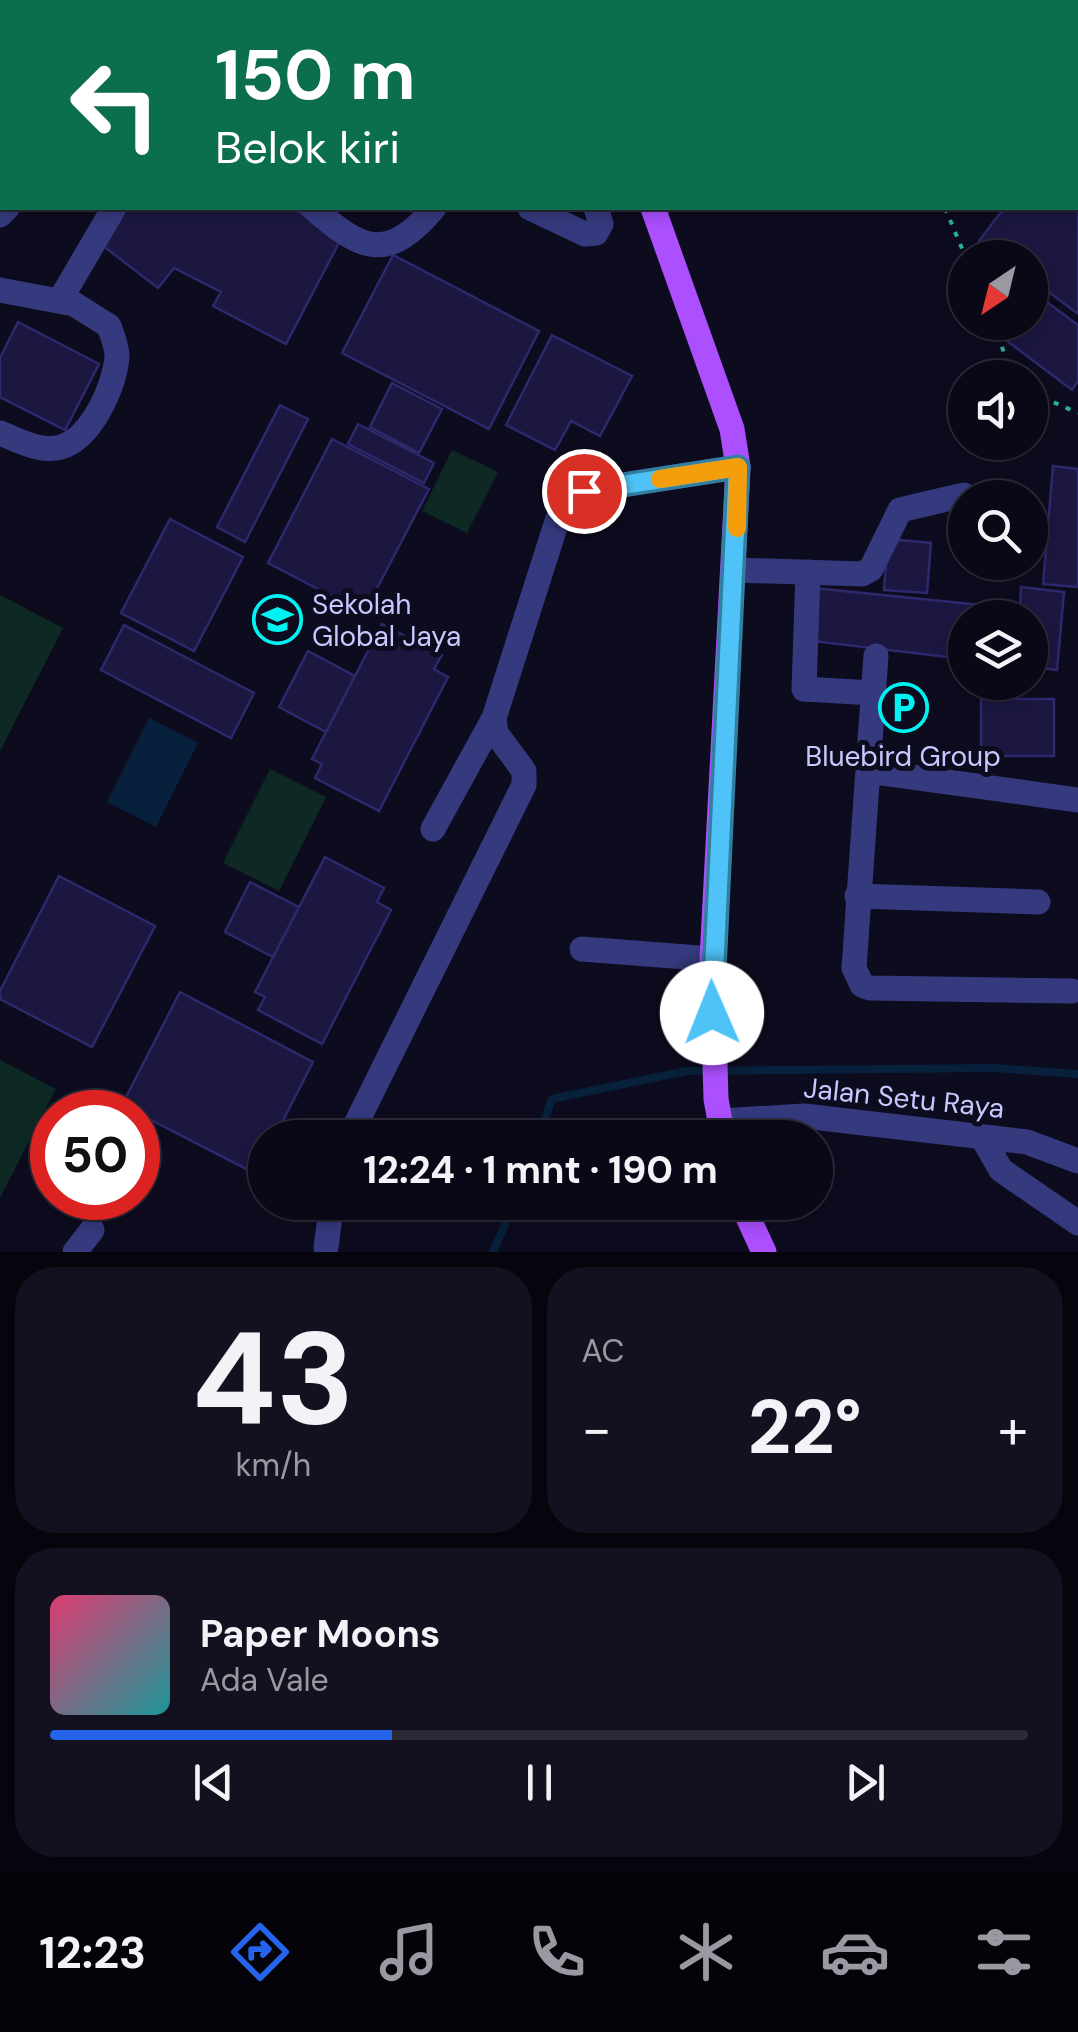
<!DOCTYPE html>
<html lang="id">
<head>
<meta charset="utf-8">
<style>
  body { margin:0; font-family:"DM Sans",sans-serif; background:#13111f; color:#f1f3f6; height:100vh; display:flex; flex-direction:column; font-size:38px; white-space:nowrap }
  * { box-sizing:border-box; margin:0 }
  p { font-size:32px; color:#999aa1 }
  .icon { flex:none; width:55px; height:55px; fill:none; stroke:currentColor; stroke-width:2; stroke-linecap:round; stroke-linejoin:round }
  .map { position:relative; height:1252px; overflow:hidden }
  .details { display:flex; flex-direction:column; gap:15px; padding:15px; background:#06040c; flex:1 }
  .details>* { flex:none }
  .guide { position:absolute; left:0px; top:0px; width:1080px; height:210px; box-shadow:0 5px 15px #0003,0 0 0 2px #2a2935; background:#0b6e4f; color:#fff; overflow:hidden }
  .needle { width:65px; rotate:215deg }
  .buttons { position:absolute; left:948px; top:240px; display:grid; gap:20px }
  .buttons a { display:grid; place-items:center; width:100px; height:100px; border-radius:50%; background:#0a0816; box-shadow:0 5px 15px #0003,0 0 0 2px #2a2935; font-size:50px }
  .speed { position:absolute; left:30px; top:1090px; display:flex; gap:20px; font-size:50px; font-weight:700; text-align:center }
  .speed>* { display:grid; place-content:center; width:130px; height:130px; border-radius:50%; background:#0a0816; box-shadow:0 5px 15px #0003,0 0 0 2px #2a2935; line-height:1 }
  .speed .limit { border:15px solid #d22; background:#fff; color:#111 }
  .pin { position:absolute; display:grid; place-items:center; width:85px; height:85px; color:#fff; margin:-42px; border:5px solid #fff; border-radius:50%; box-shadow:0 2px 10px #0007 }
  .me { position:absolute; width:110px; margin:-55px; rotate:359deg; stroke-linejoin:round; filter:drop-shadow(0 0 8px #0008) }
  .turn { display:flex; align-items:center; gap:35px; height:210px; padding:0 50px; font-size:45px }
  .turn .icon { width:130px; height:130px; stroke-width:2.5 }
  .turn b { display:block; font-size:70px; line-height:85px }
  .big { font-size:75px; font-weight:700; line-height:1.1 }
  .details .card { flex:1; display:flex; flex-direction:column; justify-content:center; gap:15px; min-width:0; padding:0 35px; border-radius:40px; background:#13111f }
  .details .dial { align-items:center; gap:0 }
  .dial b { font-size:130px; line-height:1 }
  .song { display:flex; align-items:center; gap:30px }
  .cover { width:120px; height:120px; border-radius:15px; background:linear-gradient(135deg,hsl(340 70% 55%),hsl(180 70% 35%)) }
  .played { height:10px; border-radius:5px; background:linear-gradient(90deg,#2563eb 35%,#2a2935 35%) }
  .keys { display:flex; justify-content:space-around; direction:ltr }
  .heat { display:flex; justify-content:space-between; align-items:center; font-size:55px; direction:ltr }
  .details .tiles { flex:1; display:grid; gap:15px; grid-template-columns:1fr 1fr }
  .card:last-child { grid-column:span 2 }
  .trip { position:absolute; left:248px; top:1120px; width:585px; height:100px; border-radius:50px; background:#0a0816; box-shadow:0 5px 15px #0003,0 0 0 2px #2a2935; font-weight:700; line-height:100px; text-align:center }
  .tabs { display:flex; height:160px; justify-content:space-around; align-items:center; background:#040309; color:#999aa1 }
  .tabs .icon { width:70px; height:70px }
  .tabs .current { color:#2563eb }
  .tabs b { font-size:45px; color:#f1f3f6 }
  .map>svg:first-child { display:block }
  .garden { fill:#0e2824 }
  .water { fill:#07203b }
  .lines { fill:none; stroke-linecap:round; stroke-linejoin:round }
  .stream { stroke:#07203b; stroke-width:8 }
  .building { fill:#1b1740; stroke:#2e286c; stroke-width:2.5 }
  .path { stroke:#29b29b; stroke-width:4; stroke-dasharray:5 8; stroke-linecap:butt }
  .minor { stroke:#353a7f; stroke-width:25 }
  .major { stroke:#ab4fff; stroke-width:25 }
  .route-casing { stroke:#337fa1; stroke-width:25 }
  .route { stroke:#4fc3f7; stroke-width:18 }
  .slow { stroke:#f59e0b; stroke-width:18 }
  .labels { text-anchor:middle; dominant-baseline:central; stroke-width:10; stroke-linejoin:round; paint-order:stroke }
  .poi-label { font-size:28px; fill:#c9c8ff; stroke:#0d0b1e; text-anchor:start }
  .street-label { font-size:28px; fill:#c9c8ff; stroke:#0d0b1e }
</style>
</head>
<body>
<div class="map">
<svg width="1078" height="1252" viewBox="0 0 1078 1252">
  <rect width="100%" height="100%" fill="#0d0b1e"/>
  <path class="garden" d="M452 450 498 472 467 533 422 511Z
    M0 595 63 628 0 751Z
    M270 769 326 797 279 891 223 863Z
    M0 1060 56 1089 0 1198Z"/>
  <path class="water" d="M149 718 198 743 156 827 107 802Z"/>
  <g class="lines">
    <path class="stream" d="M538 1138 552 1099 686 1071 993 1068 1078 1074
      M493 1252 515 1202"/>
  </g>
  <path class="building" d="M598 0H736L731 2Z
    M876 0H1042L1045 2H880Z
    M1078 181V314L1030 278V258H1002L979 241 1004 208H1078Z
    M120 208H291L343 235 286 344 213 306 221 292 174 268 158 288 98 242Z
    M393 255 539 331 489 429 342 353Z
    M1040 297 1078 325V381L1072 390 1007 341 1021 322H1030V310Z
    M18 322 99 364 65 430 0 397V358Z
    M552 335 632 376 600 436 571 421 555 450 506 425Z
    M392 383 442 409 419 453 370 427Z
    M280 405 308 419 245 542 217 527Z
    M358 424 434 463 424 483 348 444Z
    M332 439 429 489 364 613 268 563Z
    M1053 466 1078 469V587L1043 584Z
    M170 519 243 557 194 651 121 613Z
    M888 539 931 543 927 593 884 590Z
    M1021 587 1064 592 1057 670 1030 667V618H965V659L812 641 813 588 1020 609Z
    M382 624 442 655 434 669 448 677 379 811 315 778 322 764 312 759Z
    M124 625 254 693 231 738 101 670Z
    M308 651 355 676 326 732 279 707Z
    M981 699H1054V756H981Z
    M325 857 384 888 377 902 391 910 322 1044 258 1010 265 997 255 992Z
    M59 876 155 926 92 1047 0 999V991Z
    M250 882 299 907 273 957 225 932Z
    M180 992 313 1062 274 1138H265V1156L256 1174 122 1105Z"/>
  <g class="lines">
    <path class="path" d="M857 0 858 2
      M945 208 966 258
      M994 322 1012 378
      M1030 392 1078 413"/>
    <path class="minor" d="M94 0 95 2
      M313 208C363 252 388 262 434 208
      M530 208 585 234 596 233 601 224 596 208
      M0 215 7 208
      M0 290 74 304 109 326C112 335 117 346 117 356 115 385 92 438 61 447 41 453 18 440 0 433
      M60 300 114 208
      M735 570 862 574 871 569 900 510 964 495
      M808 572 804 689 873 693
      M876 656 854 968 862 985 870 988 1072 991
      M868 771 1078 800
      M433 829 494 718
      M857 896 1038 902
      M582 949 712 959
      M720 1121 804 1116 1027 1142 1078 1161
      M982 1137 1001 1170 1078 1223
      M349 1138 524 785V771L496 733 494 718 559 515 584 491 738 467
      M326 1247 332 1202
      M75 1252 92 1230"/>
    <path class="major" d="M588 0V2
      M177 2 184 0
      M309 2 316 0
      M0 77 2 75
      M0 137 2 134
      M653 208 732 429 738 467 712 959 716 1099 723 1138
      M741 1202 764 1252"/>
  </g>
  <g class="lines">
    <defs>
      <path id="route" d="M584 491 738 467 712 1013"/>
    </defs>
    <use href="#route" class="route-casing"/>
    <use href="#route" class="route"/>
    <path class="slow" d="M660 479 738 467 737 528"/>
  </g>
  <defs>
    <symbol id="school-ring" viewBox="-11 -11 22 22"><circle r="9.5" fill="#0d0b1e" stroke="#00f3f2" stroke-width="1.5"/><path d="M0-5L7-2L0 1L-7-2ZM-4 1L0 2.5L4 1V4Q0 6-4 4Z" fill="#00f3f2"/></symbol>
    <symbol id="parking-ring" viewBox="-11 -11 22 22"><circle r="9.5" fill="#0d0b1e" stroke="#00f3f2" stroke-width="1.5"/><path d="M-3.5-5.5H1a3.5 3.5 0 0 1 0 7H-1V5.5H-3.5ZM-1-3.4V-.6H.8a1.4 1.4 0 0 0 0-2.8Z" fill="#00f3f2"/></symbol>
  </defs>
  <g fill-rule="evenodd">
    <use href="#school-ring" x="250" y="592" width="55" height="55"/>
    <use href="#parking-ring" x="876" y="680" width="55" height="55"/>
  </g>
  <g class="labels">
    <g class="poi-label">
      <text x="312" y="604">Sekolah<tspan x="312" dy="32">Global Jaya</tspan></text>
      <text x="903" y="756" text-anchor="middle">Bluebird Group</text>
    </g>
    <g class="street-label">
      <text transform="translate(904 1098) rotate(6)">Jalan Setu Raya</text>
    </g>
  </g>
</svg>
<div class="buttons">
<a><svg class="needle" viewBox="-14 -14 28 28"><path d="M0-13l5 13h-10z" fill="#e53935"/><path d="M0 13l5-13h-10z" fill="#999aa1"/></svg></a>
<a><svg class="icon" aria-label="sound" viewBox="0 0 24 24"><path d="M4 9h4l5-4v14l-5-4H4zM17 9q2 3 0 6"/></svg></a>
<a><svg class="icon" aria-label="search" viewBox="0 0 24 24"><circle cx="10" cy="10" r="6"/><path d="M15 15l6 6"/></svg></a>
<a><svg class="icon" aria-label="layers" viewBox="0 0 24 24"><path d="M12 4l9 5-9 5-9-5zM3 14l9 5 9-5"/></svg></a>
</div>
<div class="speed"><div class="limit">50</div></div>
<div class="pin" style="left:584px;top:491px;background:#d93025"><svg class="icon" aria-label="arrive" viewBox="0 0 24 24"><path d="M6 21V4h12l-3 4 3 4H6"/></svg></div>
<svg class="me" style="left:712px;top:1013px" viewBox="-20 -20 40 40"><circle r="19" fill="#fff"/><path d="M0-13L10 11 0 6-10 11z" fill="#4fc3f7"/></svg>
<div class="trip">12:24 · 1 mnt · 190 m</div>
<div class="guide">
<div class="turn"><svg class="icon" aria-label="left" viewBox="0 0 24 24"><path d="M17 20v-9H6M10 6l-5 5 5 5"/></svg><div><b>150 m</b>Belok kiri</div></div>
</div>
</div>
<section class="details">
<div class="tiles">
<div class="card dial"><b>43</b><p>km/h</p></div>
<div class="card"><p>AC</p>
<div class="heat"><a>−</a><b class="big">22°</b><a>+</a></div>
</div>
<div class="card">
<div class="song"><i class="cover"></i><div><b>Paper Moons</b><p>Ada Vale</p></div></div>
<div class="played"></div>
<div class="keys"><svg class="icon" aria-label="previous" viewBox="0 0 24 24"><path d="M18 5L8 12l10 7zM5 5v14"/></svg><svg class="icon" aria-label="pause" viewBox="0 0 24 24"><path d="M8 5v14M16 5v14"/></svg><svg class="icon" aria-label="next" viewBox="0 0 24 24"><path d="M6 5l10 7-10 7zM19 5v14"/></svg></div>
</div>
</div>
</section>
<nav class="tabs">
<b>12:23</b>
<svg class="icon current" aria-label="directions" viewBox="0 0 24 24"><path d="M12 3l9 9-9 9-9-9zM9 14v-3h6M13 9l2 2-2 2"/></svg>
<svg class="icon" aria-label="music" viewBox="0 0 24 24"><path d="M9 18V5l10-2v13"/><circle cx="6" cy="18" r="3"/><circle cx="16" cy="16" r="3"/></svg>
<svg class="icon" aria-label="phone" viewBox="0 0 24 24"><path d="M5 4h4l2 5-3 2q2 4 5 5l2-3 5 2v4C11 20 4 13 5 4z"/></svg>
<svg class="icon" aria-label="climate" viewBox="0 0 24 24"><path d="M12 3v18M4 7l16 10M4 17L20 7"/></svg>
<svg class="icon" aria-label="car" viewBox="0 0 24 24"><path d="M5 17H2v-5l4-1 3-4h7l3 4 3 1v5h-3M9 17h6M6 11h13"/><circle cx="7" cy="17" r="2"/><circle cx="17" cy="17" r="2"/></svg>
<svg class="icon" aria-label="filters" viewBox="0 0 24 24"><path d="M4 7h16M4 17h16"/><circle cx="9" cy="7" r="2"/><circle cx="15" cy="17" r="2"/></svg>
</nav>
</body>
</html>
